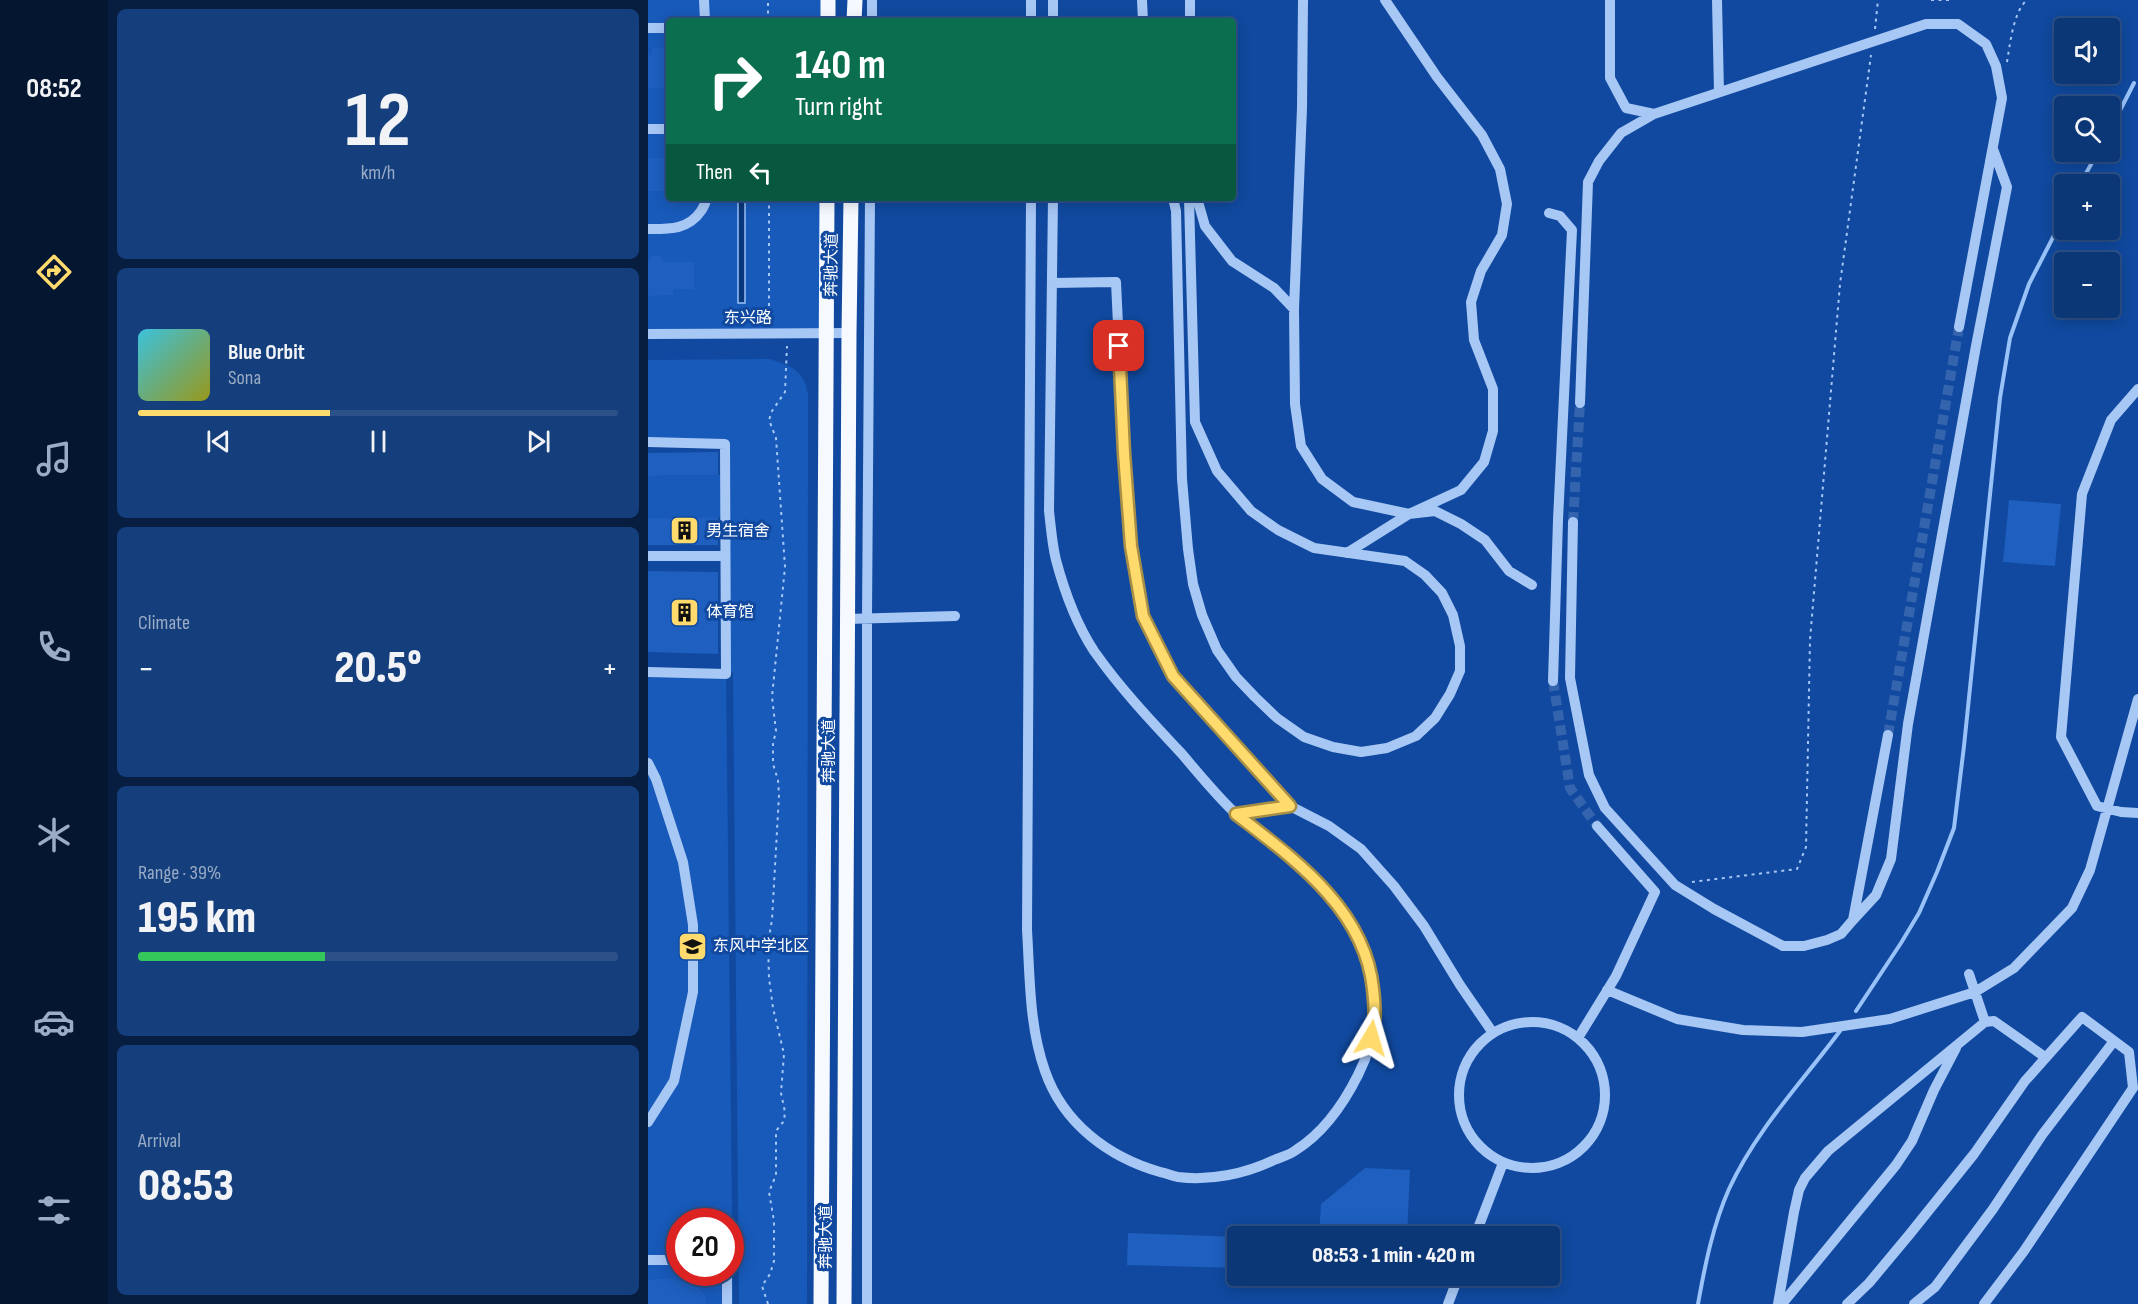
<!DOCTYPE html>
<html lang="en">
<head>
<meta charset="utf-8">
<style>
  body { margin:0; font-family:"Sofia Sans Condensed","Noto Sans SC",sans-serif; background:#153f7c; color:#f1f3f6; height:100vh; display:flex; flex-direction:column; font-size:22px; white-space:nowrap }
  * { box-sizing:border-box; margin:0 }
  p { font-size:20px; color:#9aacc6 }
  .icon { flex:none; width:33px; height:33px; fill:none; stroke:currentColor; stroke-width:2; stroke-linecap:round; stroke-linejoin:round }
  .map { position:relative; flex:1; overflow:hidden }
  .details { display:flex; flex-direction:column; gap:9px; padding:9px; background:#071e41; width:540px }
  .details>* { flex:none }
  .top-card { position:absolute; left:18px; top:18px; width:570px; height:183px; border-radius:6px; box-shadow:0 3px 15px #0003,0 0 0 2px #2c5189; background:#0b6e4f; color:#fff; overflow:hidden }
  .controls { position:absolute; left:1406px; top:18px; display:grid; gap:12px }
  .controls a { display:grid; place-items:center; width:66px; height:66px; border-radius:6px; background:#0c3777; box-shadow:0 3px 15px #0003,0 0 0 2px #2c5189; font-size:30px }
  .speed { position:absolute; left:18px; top:1208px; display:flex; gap:12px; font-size:30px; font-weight:700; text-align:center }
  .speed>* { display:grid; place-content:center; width:78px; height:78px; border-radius:50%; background:#0c3777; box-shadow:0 3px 15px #0003,0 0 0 2px #2c5189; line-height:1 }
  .speed .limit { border:9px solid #d22; background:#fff; color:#111 }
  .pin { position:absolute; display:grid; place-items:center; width:51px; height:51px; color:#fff; margin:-26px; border-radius:12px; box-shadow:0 3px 9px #0006 }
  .me { position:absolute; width:66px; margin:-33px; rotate:7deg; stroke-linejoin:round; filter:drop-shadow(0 0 4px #0008) }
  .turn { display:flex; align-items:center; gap:21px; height:126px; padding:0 30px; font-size:27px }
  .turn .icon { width:78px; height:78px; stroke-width:2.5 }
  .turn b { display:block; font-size:42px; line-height:51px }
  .then { display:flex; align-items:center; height:57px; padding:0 30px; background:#0003; gap:12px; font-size:22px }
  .big { font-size:45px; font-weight:800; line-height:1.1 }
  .details .tile { flex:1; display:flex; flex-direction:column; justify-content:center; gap:9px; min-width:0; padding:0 21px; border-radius:9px; background:#153f7c }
  .details .dial { align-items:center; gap:0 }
  .dial b { font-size:78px; line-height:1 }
  .song { display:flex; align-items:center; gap:18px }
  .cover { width:72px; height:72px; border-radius:9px; background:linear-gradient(135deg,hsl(190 70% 55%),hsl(60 70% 35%)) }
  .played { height:6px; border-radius:3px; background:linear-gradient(90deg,#ffda6c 40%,#2c5189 40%) }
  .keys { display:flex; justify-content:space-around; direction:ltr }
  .heat { display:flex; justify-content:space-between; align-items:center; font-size:33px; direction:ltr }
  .charge { height:9px; border-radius:4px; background:linear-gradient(90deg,#34c759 39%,#2c5189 0) }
  .trip { position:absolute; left:579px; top:1226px; width:333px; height:60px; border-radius:6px; background:#0c3777; box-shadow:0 3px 15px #0003,0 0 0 2px #2c5189; font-weight:800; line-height:60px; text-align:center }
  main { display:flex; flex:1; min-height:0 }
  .dock { display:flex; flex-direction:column; width:108px; justify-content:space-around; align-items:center; background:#051630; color:#9aacc6 }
  .dock .icon { width:42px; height:42px }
  .dock .active { color:#ffda6c }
  .dock b { font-size:27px; color:#f1f3f6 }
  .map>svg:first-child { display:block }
  .green { fill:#185aba; fill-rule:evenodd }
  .water { fill:#0a367b; stroke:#99c2f9; stroke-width:1.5 }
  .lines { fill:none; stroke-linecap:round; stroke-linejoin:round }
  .stream { stroke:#99c2f9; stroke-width:4 }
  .building { fill:#1e5fbf }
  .minor-tunnel { stroke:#3464ad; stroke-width:10; stroke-dasharray:10 5; stroke-linecap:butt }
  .path { stroke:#a7c7f5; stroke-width:2; stroke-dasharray:3 4.5; stroke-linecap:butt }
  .minor { stroke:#a7c7f5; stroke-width:10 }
  .major { stroke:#f6f9ff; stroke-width:15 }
  .route-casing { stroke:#a68e46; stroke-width:15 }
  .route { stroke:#ffda6c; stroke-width:10 }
  .labels { text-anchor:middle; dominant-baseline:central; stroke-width:6; stroke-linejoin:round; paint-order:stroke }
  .street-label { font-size:16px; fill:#fff; stroke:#10499f }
  .poi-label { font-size:16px; fill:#fff; stroke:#10499f; text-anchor:start }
</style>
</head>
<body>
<main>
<nav class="dock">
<b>08:52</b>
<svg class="icon active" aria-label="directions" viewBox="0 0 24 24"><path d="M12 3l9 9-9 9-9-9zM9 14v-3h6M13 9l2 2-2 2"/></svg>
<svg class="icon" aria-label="music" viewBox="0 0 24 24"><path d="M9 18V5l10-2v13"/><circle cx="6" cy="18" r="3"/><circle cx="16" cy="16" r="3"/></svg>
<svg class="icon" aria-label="phone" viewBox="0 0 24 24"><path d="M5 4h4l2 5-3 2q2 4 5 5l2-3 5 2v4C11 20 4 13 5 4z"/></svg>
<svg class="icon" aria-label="climate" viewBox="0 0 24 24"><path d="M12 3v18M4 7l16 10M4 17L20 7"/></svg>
<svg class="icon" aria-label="car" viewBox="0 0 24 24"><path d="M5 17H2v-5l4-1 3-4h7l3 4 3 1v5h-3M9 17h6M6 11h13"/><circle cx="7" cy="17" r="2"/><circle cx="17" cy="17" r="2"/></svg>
<svg class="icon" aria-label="filters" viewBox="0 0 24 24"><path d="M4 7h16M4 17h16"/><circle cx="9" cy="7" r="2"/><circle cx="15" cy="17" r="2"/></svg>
</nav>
<section class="details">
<div class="tile dial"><b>12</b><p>km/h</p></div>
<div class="tile">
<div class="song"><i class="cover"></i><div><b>Blue Orbit</b><p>Sona</p></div></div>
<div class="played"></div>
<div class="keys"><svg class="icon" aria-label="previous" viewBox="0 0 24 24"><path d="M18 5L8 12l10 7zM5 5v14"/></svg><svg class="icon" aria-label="pause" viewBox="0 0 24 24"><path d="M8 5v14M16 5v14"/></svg><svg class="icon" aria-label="next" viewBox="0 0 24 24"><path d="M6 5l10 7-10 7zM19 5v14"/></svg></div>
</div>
<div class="tile"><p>Climate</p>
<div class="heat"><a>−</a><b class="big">20.5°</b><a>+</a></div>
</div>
<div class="tile"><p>Range · 39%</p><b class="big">195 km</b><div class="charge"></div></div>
<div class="tile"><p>Arrival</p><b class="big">08:53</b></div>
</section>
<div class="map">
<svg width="1490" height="1304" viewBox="0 0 1490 1304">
  <rect width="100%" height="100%" fill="#10499f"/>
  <path class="green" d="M0 0H180V21H21V198H179V333L0 334Z
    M121 359C142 365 156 370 160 394L159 1304H91L85 672 78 674 85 1304H0V672L77 674V444L0 442V360ZM32 1221H82V1272H32Z
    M73 475 74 517 0 518V476Z"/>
  <path class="water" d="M90 198H97V303H90Z"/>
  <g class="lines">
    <path class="stream" d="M1461 132 1486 83
      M1432 184 1450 152
      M1208 1011 1253 943 1271 913 1289 872 1306 828 1316 746 1352 398 1362 338 1381 284 1416 216
      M1050 1304C1057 1265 1065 1225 1081 1189 1108 1130 1154 1082 1192 1031"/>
  </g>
  <path class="building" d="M4 48H16V54H21V88H0V55H4Z
    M0 158H21L20 191H0Z
    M2 256H14V262H46V289H25V295L0 296V262H2Z
    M70 452V475L0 476V453Z
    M1361 500 1413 504 1407 566 1355 562Z
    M70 517V545H0V518Z
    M0 571 70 572V654L0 652Z
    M717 1168 762 1170 759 1236H671L673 1204Z
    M480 1233 590 1237V1268L479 1265Z
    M684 1275H756V1287L684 1284Z
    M22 1278 45 1284 54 1291 58 1297V1304H0V1280Z"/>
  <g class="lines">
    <path class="minor-tunnel" d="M925 522 932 403
      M905 681 922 788 949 826
      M1240 735 1311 327"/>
    <path class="path" d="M1283 0H1301
      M120 21V0
      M1227 29 1230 0
      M1359 62C1362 45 1365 12 1379 0
      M121 198V321
      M1044 882 1149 869 1158 847 1162 640 1192 284 1223 55
      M120 1304 114 1286 122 1274 126 1261V1221L121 1192 128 1175V1131L136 1121 137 1112 133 1093 136 1054 125 1008 121 978 120 943 124 920 131 795 130 780 125 764V744L128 731 124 697 137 567 128 438 121 420 124 411 137 392 139 346"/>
    <path class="minor" d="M56 0 57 21
      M494 0 495 21
      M655 0 654 108 646 309 647 404 653 446 674 479 705 502 761 514 813 490 836 462 845 431V389L826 340 823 302 833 271 854 235 859 204 852 169 834 135 789 77 737 0
      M962 0V78L978 108 1006 114
      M1069 0 1071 92
      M224 21V0
      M383 21V0
      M405 21V0
      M542 21V0
      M0 28H21
      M0 129H21
      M383 198 379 930C382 977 381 1026 397 1071 415 1123 460 1157 512 1172 518 1173 524 1176 530 1177 562 1181 597 1174 626 1160 633 1157 642 1155 648 1150 675 1133 696 1103 710 1075 753 990 710 917 646 858 628 842 605 830 587 813 568 795 551 774 534 754 503 721 472 688 446 651 429 625 416 590 408 560 404 544 403 528 401 511L405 198
      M525 198 528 211 534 479 540 549 545 584 554 615 569 650 588 677 607 697 629 718 656 737 685 747 713 752 739 748 768 736 787 718 802 694 812 671V646L805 615 794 593 777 575 757 561 666 548 630 530 603 511 569 471 547 422 541 198
      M549 198 557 226 584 261 626 288 646 309
      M901 213 912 216 924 230 910 520 905 681
      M0 229C21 229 40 230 53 211 56 206 58 204 58 198
      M404 283 468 282 476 453 483 546 496 616 525 677 642 806
      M0 334 201 333
      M1490 389 1463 420 1434 494 1413 737 1449 806 1473 812 1490 813
      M932 403 940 182 951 161 973 133 1006 114 1278 24H1310L1338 44 1348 66 1354 98 1311 327
      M0 442 77 444 78 674 0 672
      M925 522 922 678 941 775 957 808 1027 885 1066 909 1135 946H1156L1179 940 1193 934 1205 920 1240 735
      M699 553 761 514 787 511 813 524 837 540 861 571 884 585
      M0 556H77
      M199 619 307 616
      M0 763 8 779 35 862 45 925V992L26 1081 0 1122
      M588 814 642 806 681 826 713 849 746 886 776 926 812 985 845 1033
      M1205 920 1228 895 1243 859 1260 724 1328 346 1359 187 1345 149
      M1321 974 1337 1022
      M959 990 1029 1019 1095 1030 1154 1032 1242 1019 1327 992 1366 968 1424 908 1442 870 1490 699
      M811 1095a73 73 0 1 1 146 0a73 73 0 1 1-146 0Z
      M930 1038 968 976 1007 892 949 826
      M827 1236 855 1163
      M0 1260H32
      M79 1304V1272
      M219 1304V618L222 198
      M800 1304 811 1275
      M1130 1304 1146 1212 1151 1190 1157 1178 1180 1151 1337 1022 1346 1021 1397 1057
      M1134 1304 1248 1165 1264 1141 1286 1090 1308 1048
      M1199 1304 1221 1283 1261 1235 1326 1154 1377 1081 1434 1017 1481 1052 1485 1088 1376 1251 1336 1304
      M1266 1304 1287 1287 1345 1209 1394 1135 1466 1041"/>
    <path class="major" d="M180 21V0
      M206 21 207 0
      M173 1304 179 198
      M196 1304 201 333 203 198"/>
  </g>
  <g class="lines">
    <defs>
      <path id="route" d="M471 346 476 453 483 546 495 616 525 676 642 806 588 814C646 859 717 909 725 989 727 1008 728 1020 723 1038"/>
    </defs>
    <use href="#route" class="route-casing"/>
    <use href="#route" class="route"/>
  </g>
  <defs>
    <symbol id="building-square" viewBox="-11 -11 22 22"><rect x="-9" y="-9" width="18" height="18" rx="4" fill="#ffda6c" stroke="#10499f"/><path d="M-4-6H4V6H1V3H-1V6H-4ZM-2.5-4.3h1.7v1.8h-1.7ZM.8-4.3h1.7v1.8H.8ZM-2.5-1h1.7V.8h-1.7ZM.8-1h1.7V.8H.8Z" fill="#111"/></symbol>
    <symbol id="school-square" viewBox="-11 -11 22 22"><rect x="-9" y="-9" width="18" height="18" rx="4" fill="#ffda6c" stroke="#10499f"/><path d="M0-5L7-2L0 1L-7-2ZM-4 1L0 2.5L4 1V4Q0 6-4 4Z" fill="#111"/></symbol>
  </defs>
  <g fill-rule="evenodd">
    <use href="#building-square" x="20" y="514" width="33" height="33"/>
    <use href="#building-square" x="20" y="596" width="33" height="33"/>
    <use href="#school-square" x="28" y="930" width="33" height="33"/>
  </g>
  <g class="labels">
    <g class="street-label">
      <text transform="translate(184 265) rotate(-89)">奔驰大道</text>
      <text x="100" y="318">东兴路</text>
      <text transform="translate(181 751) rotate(-90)">奔驰大道</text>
      <text transform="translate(178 1237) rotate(-90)">奔驰大道</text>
    </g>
    <g class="poi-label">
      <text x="58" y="531">男生宿舍</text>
      <text x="58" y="612">体育馆</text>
      <text x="65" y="946">东风中学北区</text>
    </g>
  </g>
</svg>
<div class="controls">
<a><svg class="icon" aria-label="sound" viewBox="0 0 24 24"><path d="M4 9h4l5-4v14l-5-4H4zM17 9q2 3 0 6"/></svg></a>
<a><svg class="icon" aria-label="search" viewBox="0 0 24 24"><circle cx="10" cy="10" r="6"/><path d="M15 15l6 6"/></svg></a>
<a>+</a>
<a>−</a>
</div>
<div class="speed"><div class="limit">20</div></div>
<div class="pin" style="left:471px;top:346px;background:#d93025"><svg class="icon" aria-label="arrive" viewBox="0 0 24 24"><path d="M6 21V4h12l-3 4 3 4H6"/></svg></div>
<svg class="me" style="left:723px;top:1038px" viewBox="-20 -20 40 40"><path d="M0-17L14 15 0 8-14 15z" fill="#ffda6c" stroke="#fff" stroke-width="4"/></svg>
<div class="trip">08:53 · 1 min · 420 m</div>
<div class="top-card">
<div class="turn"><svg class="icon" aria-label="right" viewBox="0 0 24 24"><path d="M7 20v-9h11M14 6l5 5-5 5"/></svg><div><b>140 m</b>Turn right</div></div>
<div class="then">Then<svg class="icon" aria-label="left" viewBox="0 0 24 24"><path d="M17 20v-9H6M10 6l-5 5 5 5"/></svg></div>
</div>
</div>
</main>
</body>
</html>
